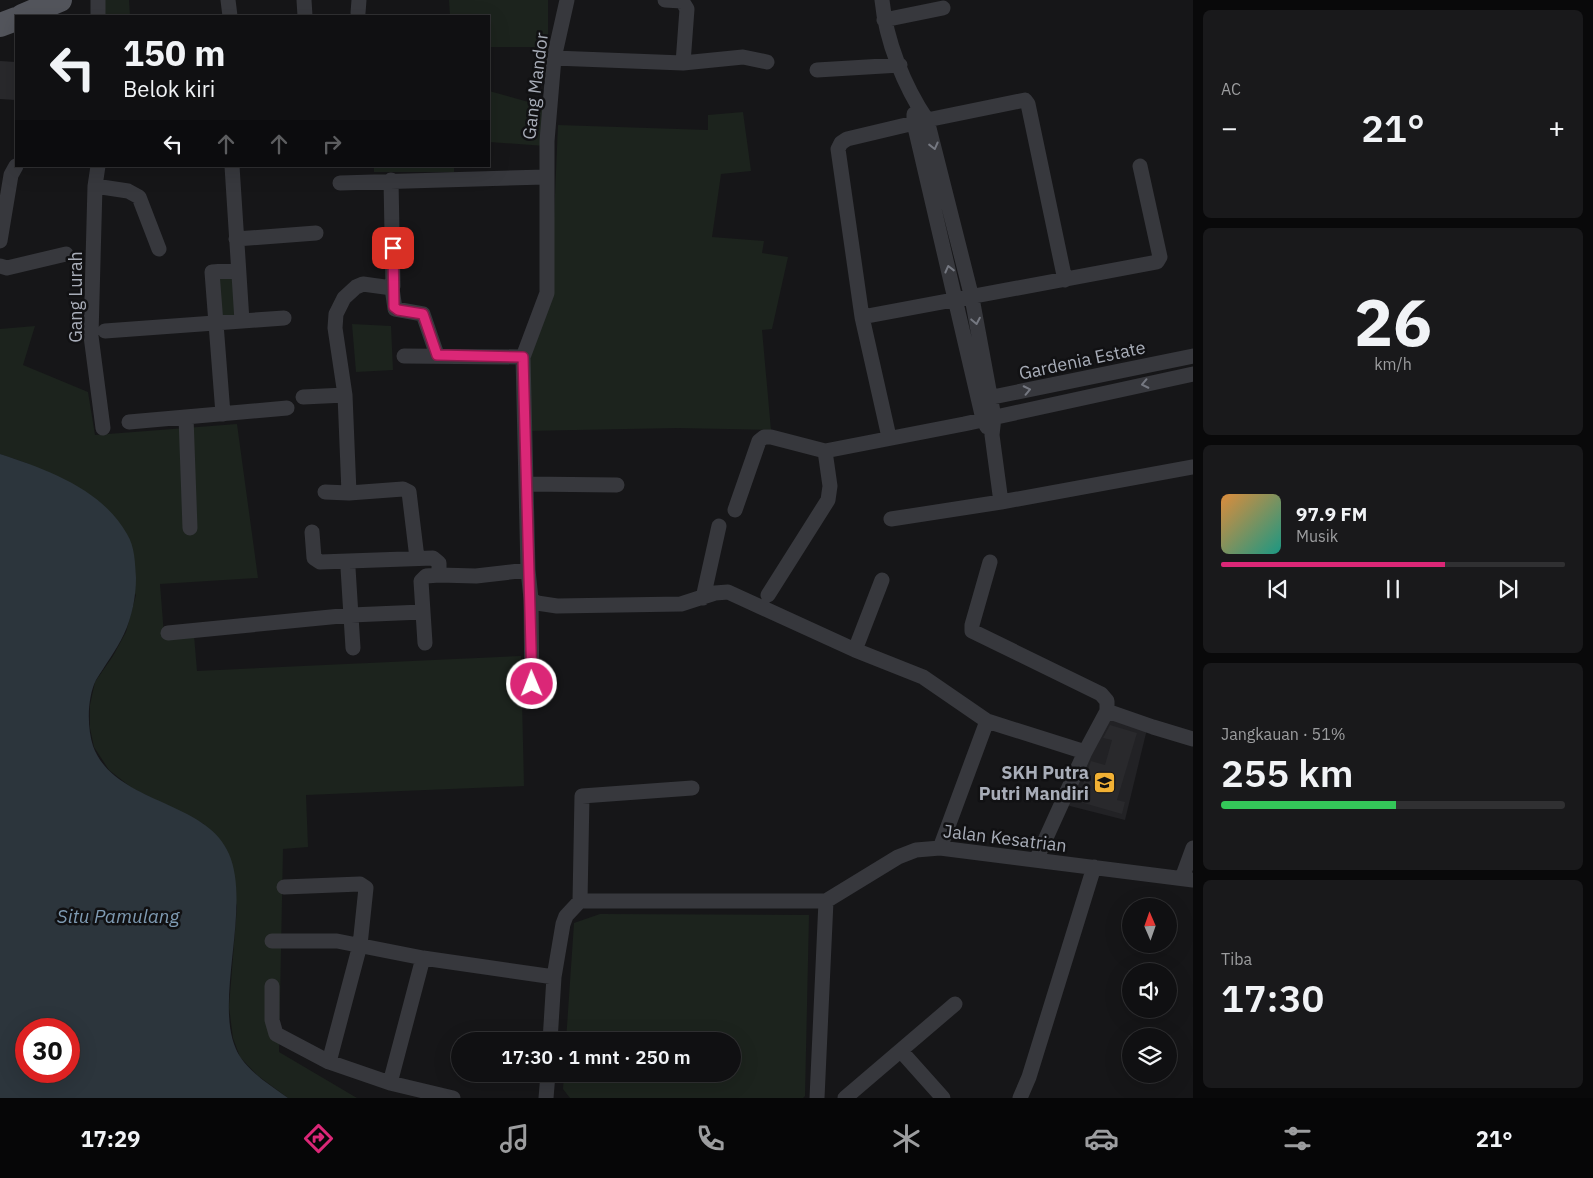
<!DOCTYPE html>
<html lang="id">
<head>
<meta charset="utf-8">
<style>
  body { margin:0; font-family:"IBM Plex Sans",sans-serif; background:#19191b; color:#f1f3f6; height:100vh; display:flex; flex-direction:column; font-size:19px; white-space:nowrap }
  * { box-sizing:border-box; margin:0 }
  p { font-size:16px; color:#9c9d9f }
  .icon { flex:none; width:28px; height:28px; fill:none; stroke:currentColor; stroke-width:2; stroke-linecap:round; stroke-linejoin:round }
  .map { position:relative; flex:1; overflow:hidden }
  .side { display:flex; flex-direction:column; gap:10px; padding:10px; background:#09090a; width:400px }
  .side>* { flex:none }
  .banner { position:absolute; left:15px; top:15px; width:475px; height:152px; border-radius:0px; box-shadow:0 5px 20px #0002,0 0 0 1px #303032; background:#101012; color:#f1f3f6; overflow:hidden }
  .needle { width:32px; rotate:358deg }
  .buttons { position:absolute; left:1122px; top:898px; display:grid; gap:10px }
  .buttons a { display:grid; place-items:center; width:55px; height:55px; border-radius:50%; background:#101012; box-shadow:0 5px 20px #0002,0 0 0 1px #303032; font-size:25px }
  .speed { position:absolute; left:15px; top:1018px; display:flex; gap:10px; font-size:25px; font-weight:700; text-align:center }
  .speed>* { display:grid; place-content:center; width:65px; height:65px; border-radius:50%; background:#101012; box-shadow:0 5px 20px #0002,0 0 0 1px #303032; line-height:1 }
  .speed .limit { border:8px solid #d22; background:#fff; color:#111 }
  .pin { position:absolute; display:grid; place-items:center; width:42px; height:42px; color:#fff; margin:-21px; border-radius:10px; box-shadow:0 2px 8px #0006 }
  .me { position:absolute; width:55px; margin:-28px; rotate:359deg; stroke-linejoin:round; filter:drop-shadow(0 0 4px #0008) }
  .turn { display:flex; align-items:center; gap:18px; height:105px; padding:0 25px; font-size:22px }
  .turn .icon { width:65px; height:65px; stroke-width:2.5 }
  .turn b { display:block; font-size:35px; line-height:42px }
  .lanes { display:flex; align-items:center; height:48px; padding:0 25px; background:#0003; justify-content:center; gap:25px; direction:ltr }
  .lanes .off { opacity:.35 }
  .big { font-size:38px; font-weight:600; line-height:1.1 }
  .side .card { flex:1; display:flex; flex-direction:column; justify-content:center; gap:8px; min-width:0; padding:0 18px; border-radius:8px; background:#19191b }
  .side .dial { align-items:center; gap:0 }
  .dial b { font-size:65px; line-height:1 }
  .song { display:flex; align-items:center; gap:15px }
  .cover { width:60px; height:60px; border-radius:8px; background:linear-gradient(135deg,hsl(30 70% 55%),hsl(170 70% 35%)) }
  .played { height:5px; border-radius:2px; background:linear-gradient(90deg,#db2777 65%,#303032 65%) }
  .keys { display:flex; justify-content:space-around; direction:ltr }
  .heat { display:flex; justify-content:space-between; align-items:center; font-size:28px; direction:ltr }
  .charge { height:8px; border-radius:4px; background:linear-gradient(90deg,#34c759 51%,#303032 0) }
  .trip { position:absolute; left:451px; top:1032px; width:290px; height:50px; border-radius:25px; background:#101012; box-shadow:0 5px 20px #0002,0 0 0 1px #303032; font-weight:600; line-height:50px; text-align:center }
  .dock { display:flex; height:80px; justify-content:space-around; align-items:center; background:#060607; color:#9c9d9f }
  .dock .icon { width:35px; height:35px }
  .dock .active { color:#db2777 }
  .dock b { font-size:22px; color:#f1f3f6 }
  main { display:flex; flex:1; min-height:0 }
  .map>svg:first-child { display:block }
  .built { fill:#222225 }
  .green { fill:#1c231d }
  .water { fill:#2c353c; fill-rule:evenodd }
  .building { fill:#29292c }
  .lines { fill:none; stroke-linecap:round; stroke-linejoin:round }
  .street { stroke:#37383d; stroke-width:15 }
  .primary { stroke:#53555c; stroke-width:24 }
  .oneway { stroke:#757881 }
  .route-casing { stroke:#8e194d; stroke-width:12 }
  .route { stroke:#db2777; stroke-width:9 }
  .labels { text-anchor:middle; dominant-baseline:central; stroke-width:5; stroke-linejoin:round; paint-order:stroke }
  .street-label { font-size:18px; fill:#a8adb8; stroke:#111113 }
  .poi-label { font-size:18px; font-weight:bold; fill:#a8adb8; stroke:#111113; text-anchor:end }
  .water-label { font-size:19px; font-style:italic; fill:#7f9bb3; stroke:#111113 }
</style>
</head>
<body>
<main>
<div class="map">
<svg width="1193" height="1098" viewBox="0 0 1193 1098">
  <rect width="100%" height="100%" fill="#161618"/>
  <path class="built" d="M1108 715 1147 729 1125 820 1066 805Z"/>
  <path class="green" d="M101 0H129L130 16H102Z
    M449 0H548V47H489V16H450Z
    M489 91 550 108 545 146 489 142Z
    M743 112 751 171 721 174 712 237 764 241 762 253 788 257 772 329 762 330 771 430 678 428 524 431 526 358 551 287 558 125 708 130V115Z
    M374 166H454V172H374Z
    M238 270 242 321 215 322 212 273Z
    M352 324 391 326 393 370 356 372Z
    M35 326 23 365 88 392 95 435 237 424 258 578 160 584 164 635H194L197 671 521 656 524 786 306 795 308 847 283 849 279 1052 357 1098H288L257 1075 240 1057 233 1038 229 1007 237 906 204 824 132 788 109 770 94 747 90 728V705L95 682 113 656 126 632 136 595 29 464 0 454V329Z
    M600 914 809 915 805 1096 803 1098H570L563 1089 564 1074H732V1041H566L574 923Z"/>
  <path class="water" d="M0 454C46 469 102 489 127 534 135 547 135 563 136 578 136 596 132 617 124 634 116 651 105 665 96 680 87 698 87 727 93 746 114 804 207 800 229 854 253 910 209 1012 241 1058 253 1075 272 1086 288 1098H0ZM26 1029H69V1071H26Z"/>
  <path class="building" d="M0 61 16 62V100L0 99Z
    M1110 725 1137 733 1117 800 1125 802 1122 814 1073 800 1080 786 1082 787 1091 761 1105 765 1112 740 1103 738Z"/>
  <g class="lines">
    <path class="street" d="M98 0V16
      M228 0 230 16
      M304 0 305 16
      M567 0 554 58 547 141V293L523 357 528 570 531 599 537 603 557 606 681 604 715 593 728 592 855 650 923 677 987 721 1085 752
      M665 0 682 1 687 9 683 63
      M882 0C886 41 904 86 927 120L972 298 994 417 992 435 1001 502
      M358 13 359 0
      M884 20 943 8
      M554 58 683 63 743 57 767 62
      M817 70 900 65
      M914 114V123L983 419 987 427
      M98 166 95 186 91 336 103 428
      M232 166 242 321 284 318
      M340 183 545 177
      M95 186 128 191 139 197 159 249
      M236 239 316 233
      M0 241 11 175 16 166
      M0 266 7 268 66 254
      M392 288 395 309 423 314 437 355
      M862 317 1157 262 1160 257 1140 166
      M105 331 242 321
      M404 356 523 357
      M303 397 345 395
      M983 399 1193 356
      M223 414 212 272 238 270
      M186 417 190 528
      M129 422 287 408
      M889 437 862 317 838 149 841 143 847 139 927 120 1025 100 1028 104 1065 280
      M526 484 617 485
      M325 492 349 493 345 395 335 328 336 314 344 298 356 287 363 284 392 288 393 286 391 180
      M349 493 403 489 409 492 417 558
      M735 510 759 441 764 437H771L825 451
      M891 519 1001 502 1193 467
      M312 532 314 558 320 562 433 558 439 563V575L476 576 528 570
      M990 562 972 625V631L1101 694 1107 701V711L1085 752 1036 860
      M348 568 353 648
      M768 595 828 500 830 486 825 451 964 424 1193 374
      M703 598 719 526
      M531 599 532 701
      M168 633 351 615 422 612
      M425 643 421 581 426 576 439 575
      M855 650 882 580
      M1107 711 1153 727 1193 739
      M940 848 987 721
      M1182 878 1193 848
      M284 887 360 884 366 888 360 945 329 1062
      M580 901 582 796 692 788
      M826 901 898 857 916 850 940 848 1193 880
      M272 941H337L423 958 554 977
      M272 986V1020L276 1034 329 1062 390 1083 453 1098
      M550 1041 554 977 563 924 566 916 580 901H826
      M901 1051 943 1098
      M390 1083 423 958
      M546 1098 548 1074
      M817 1098 826 901
      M845 1098 955 1004
      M1020 1098 1029 1077 1094 867"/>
    <path class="primary" d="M22 16 60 0
      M0 25 16 19"/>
  </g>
  <defs><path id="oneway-chevron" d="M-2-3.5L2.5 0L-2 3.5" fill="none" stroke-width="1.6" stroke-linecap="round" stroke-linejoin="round" transform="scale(1.25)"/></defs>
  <g class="oneway">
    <use href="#oneway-chevron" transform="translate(934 146) rotate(76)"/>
    <use href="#oneway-chevron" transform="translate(949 269) rotate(-104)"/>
    <use href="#oneway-chevron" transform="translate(976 321) rotate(79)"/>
    <use href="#oneway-chevron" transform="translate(1145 384) rotate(168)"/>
    <use href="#oneway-chevron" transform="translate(1027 390) rotate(-12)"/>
  </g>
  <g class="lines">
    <defs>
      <path id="route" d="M393 248 394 307 398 310 423 314 437 355 523 357 532 684"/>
    </defs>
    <use href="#route" class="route-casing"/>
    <use href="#route" class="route"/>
  </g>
  <defs>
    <symbol id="school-square" viewBox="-11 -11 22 22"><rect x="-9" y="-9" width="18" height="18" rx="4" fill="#f2b134" stroke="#111113"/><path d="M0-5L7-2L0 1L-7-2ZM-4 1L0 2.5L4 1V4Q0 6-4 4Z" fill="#111"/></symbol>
  </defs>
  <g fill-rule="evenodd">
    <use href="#school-square" x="1092" y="770" width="25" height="25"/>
  </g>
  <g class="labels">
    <g class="street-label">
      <text transform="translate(535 86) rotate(-83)">Gang Mandor</text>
      <text transform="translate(75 297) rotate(-90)">Gang Lurah</text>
      <text transform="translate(1082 360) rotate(-12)">Gardenia Estate</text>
      <text transform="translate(1005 838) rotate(7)">Jalan Kesatrian</text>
    </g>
    <g class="poi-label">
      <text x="1089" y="772">SKH Putra<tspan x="1089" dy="21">Putri Mandiri</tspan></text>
    </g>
    <g class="water-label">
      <text x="118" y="916">Situ Pamulang</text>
    </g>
  </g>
</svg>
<div class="buttons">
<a><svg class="needle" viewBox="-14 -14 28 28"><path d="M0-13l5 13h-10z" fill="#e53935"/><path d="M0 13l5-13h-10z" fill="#9c9d9f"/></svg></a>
<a><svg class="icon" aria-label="sound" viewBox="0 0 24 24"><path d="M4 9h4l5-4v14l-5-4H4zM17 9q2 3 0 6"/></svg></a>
<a><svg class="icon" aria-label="layers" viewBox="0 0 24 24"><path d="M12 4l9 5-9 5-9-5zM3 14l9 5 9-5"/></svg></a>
</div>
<div class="speed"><div class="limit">30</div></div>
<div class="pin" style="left:393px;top:248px;background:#d93025"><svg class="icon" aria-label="arrive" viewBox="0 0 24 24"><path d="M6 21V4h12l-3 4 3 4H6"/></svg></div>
<svg class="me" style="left:532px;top:684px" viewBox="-20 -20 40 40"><circle r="17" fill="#db2777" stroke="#fff" stroke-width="3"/><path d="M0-11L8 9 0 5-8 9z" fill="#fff"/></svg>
<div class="trip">17:30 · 1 mnt · 250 m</div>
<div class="banner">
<div class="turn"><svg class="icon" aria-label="left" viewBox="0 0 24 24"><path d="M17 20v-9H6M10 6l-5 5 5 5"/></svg><div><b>150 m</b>Belok kiri</div></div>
<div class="lanes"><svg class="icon" aria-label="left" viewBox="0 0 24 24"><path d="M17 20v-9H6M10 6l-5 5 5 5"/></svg><svg class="icon off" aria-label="ahead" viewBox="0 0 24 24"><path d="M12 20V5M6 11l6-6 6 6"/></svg><svg class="icon off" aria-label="ahead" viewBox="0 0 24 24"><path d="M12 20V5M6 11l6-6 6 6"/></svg><svg class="icon off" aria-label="right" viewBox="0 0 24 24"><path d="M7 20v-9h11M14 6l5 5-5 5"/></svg></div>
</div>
</div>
<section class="side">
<div class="card"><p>AC</p>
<div class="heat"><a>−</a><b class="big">21°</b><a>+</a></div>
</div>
<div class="card dial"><b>26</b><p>km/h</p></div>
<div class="card">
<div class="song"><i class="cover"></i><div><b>97.9 FM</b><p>Musik</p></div></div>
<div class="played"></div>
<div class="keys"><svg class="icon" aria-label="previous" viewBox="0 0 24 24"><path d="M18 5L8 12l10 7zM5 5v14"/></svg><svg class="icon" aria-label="pause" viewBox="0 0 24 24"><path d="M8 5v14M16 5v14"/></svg><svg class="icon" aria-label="next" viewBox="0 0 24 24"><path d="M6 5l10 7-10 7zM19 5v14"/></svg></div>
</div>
<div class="card"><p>Jangkauan · 51%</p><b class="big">255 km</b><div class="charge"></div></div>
<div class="card"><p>Tiba</p><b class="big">17:30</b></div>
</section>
</main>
<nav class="dock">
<b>17:29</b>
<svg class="icon active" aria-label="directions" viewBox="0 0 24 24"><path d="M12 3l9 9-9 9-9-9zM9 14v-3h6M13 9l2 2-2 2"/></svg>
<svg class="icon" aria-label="music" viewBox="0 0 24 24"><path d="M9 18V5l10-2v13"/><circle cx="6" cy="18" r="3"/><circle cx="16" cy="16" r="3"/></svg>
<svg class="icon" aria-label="phone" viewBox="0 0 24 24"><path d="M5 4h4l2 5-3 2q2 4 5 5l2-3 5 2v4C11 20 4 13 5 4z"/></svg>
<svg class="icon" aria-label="climate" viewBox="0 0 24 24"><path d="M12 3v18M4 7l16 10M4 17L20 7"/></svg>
<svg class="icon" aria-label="car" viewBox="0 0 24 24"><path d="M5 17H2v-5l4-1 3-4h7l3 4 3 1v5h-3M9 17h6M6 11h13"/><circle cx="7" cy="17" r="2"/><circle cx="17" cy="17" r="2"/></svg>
<svg class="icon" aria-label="filters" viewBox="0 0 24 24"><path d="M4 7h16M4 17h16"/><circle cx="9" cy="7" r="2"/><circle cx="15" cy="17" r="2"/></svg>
<b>21°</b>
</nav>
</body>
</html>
